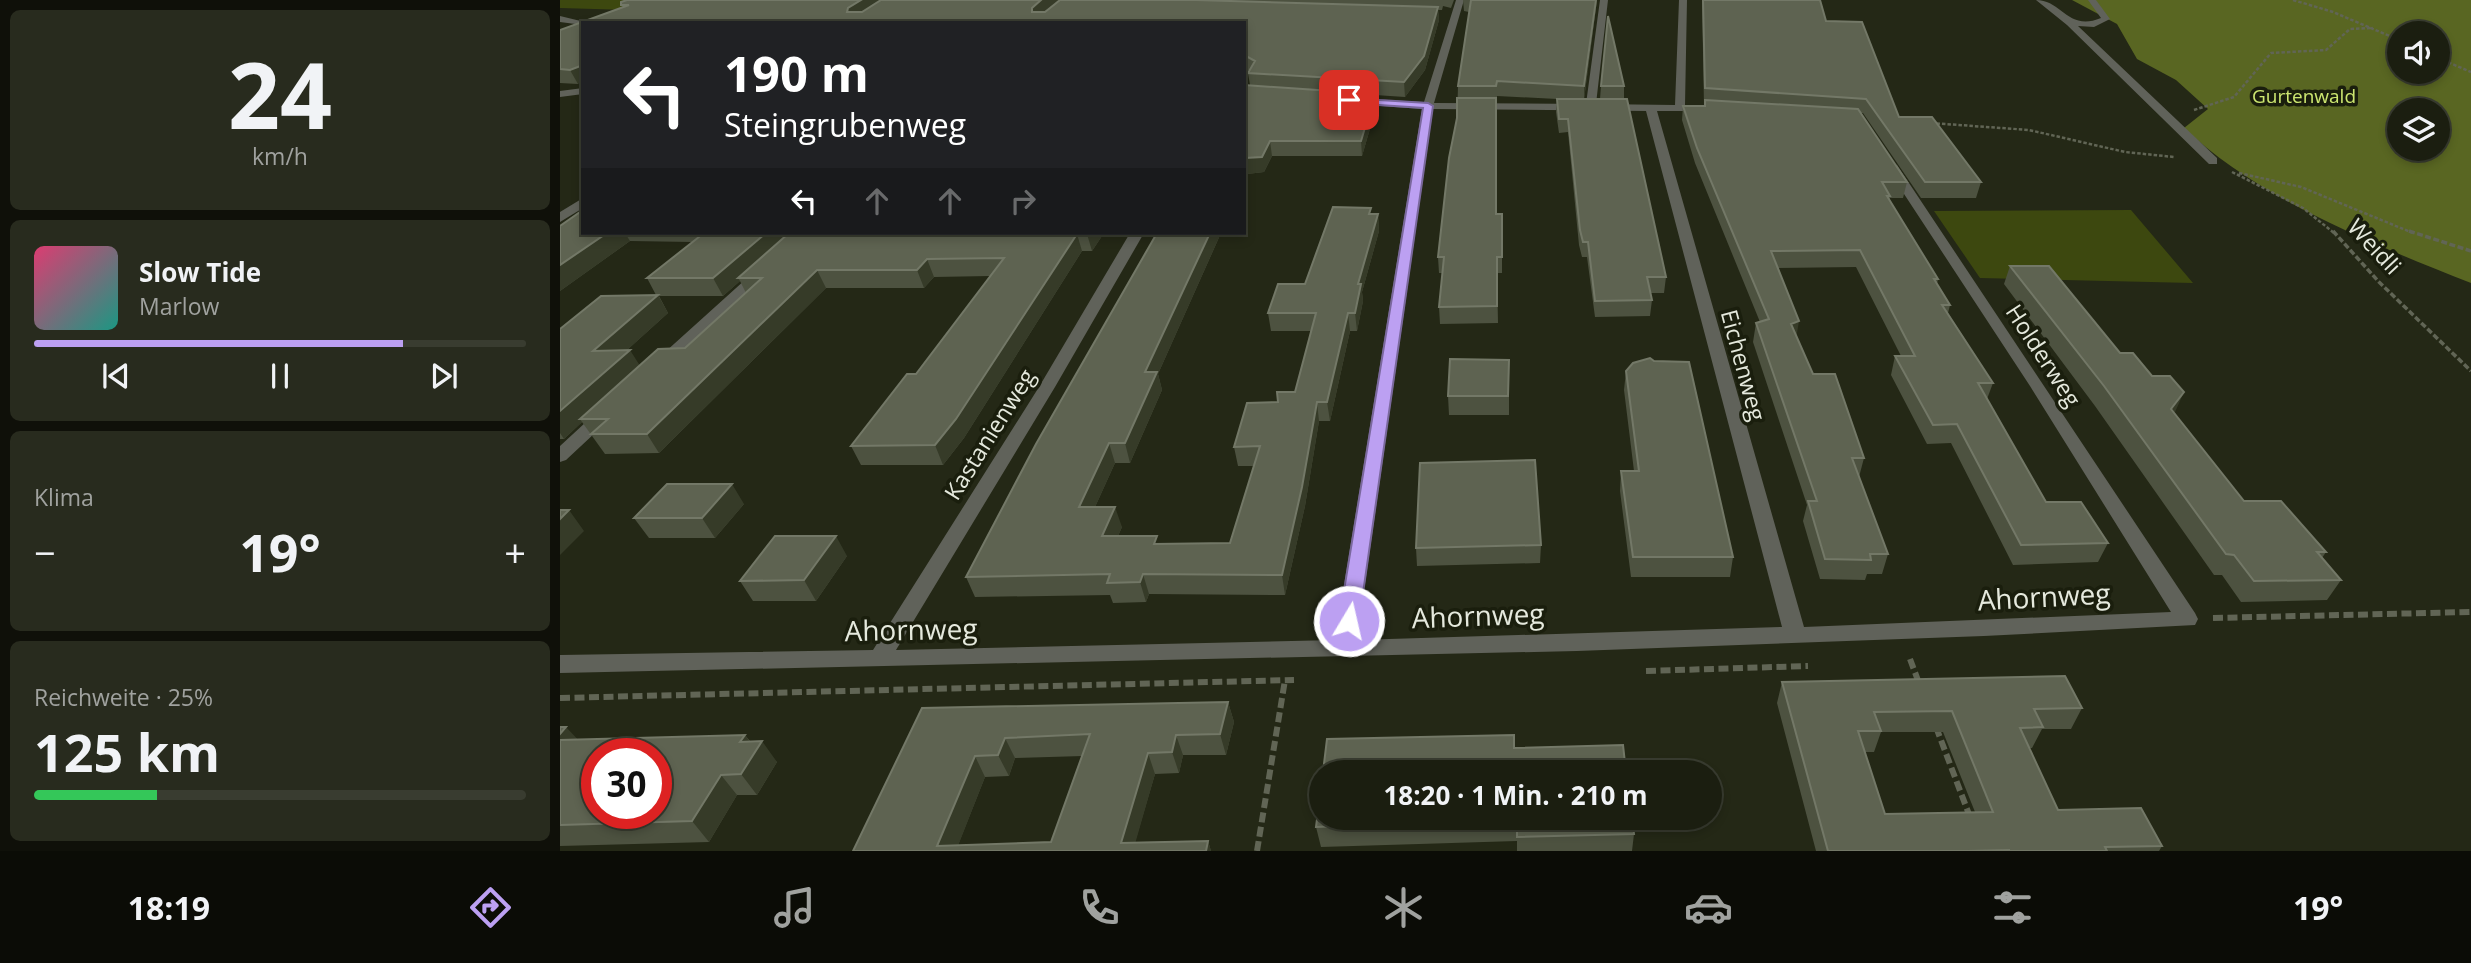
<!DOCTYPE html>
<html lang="de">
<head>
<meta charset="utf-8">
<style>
  body { margin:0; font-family:"Open Sans",sans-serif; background:#282b1e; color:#f1f3f6; height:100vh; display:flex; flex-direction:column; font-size:26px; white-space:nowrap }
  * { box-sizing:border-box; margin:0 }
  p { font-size:23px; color:#a0a29f }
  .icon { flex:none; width:38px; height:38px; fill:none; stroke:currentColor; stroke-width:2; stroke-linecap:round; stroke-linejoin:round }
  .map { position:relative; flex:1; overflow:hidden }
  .sheet { display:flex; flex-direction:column; gap:10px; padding:10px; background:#0f1009; width:560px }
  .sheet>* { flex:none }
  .banner { position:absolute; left:21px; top:21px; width:665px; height:214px; border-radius:0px; box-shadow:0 4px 10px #0003,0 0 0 2px #393c30; background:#202124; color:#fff; overflow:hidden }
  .tools { position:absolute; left:1827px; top:21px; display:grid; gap:14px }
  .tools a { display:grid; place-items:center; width:63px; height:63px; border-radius:50%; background:#1b1e10; box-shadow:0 4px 10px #0003,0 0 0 2px #393c30; font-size:35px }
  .speed { position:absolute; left:21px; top:738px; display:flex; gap:14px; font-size:35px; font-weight:700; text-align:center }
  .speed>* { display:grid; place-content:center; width:91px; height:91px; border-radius:50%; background:#1b1e10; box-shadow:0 4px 10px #0003,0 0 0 2px #393c30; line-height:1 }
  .speed .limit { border:10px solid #d22; background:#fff; color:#111 }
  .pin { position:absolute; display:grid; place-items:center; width:60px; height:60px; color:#fff; margin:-30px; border-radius:14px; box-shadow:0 4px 10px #0006 }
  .me { position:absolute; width:77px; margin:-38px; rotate:9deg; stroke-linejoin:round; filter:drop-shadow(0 0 5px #0008) }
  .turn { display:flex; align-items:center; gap:24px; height:147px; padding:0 28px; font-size:32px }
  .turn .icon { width:91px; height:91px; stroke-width:2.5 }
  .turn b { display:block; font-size:49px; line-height:60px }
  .lanes { display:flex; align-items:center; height:66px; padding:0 28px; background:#0003; justify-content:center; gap:35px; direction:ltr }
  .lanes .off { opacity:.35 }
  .big { font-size:52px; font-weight:700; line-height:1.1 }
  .sheet .tile { flex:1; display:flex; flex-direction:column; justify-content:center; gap:10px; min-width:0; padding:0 24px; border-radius:10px; background:#282b1e }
  .sheet .dial { align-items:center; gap:0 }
  .dial b { font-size:91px; line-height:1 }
  .song { display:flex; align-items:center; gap:21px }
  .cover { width:84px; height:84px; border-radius:10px; background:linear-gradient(135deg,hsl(340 70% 55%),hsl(170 70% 35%)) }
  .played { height:7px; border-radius:4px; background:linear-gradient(90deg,#bca0f2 75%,#393c30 75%) }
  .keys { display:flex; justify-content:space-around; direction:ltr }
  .heat { display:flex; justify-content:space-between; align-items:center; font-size:38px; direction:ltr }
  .charge { height:10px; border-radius:5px; background:linear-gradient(90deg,#34c759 25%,#393c30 0) }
  .trip { position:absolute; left:749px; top:760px; width:413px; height:70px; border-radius:35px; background:#1b1e10; box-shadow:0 4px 10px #0003,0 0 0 2px #393c30; font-weight:700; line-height:70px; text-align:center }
  .tab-bar { display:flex; height:112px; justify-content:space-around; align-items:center; background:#0b0c06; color:#a0a29f }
  .tab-bar .icon { width:49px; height:49px }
  .tab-bar .selected { color:#bca0f2 }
  .tab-bar b { font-size:32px; color:#f1f3f6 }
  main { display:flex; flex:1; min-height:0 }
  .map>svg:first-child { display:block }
  .green { fill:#3d480f }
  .forest { fill:#596622; fill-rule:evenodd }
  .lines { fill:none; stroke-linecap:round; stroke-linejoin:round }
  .path-far2 { stroke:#616555; stroke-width:2.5; stroke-dasharray:3.5 2; stroke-linecap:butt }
  .path-far1 { stroke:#616555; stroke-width:3.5; stroke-dasharray:6 2.5; stroke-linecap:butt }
  .path { stroke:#616555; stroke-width:6; stroke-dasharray:10 4.5; stroke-linecap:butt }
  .service { fill:#60625a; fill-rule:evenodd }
  .minor { fill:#60625a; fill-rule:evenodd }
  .wall { fill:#4d5240; fill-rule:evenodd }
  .shaded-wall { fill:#363b28 }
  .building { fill:#5e6351; stroke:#737867; stroke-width:2; fill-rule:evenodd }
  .route { fill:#bca0f2; stroke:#7a689d; stroke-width:2 }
  .labels { text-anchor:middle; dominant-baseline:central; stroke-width:7; stroke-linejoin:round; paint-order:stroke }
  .far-park-label { font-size:19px; fill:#cde770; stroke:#1a1e0d }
  .street-label { font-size:23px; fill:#e5e9dd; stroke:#1a1e0d }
  .near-street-label { font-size:28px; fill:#e5e9dd; stroke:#1a1e0d }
</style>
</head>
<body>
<main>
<section class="sheet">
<div class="tile dial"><b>24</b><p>km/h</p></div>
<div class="tile">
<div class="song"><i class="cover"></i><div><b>Slow Tide</b><p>Marlow</p></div></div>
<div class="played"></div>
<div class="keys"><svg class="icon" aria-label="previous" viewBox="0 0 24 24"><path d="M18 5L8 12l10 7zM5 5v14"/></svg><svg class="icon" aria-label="pause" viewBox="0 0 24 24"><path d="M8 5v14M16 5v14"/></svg><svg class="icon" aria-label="next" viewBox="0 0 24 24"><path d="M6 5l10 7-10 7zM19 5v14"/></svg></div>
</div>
<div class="tile"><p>Klima</p>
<div class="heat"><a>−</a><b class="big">19°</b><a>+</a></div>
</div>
<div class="tile"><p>Reichweite · 25%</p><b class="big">125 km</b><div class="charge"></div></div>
</section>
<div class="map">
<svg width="1911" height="851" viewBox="0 0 1911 851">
  <rect width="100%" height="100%" fill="#242816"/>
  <path class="green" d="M0 0H92L69 10 0 8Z
    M1571 210 1633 283 1420 278 1374 211Z"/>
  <path class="forest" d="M1512 0H1911V283C1817 246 1697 198 1624 128L1648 109 1616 80 1577 59 1557 24ZM1839 33H1878V72H1839ZM1839 110H1878V149H1839Z"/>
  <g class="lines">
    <path class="path-far2" d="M1733 0 1773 12 1839 40
      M1878 58 1911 72
      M1634 110 1674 97 1711 53 1766 50 1790 29 1813 28
      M1371 123 1469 130 1565 152 1614 157
      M1672 172 1743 208 1774 233
      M1679 173 1741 187 1853 233"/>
    <path class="path-far1" d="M1773 231 1819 282 1911 371
      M1849 231 1911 251"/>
    <path class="path" d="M1653 618 1911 612
      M1350 659 1359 683
      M1086 671 1248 666
      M0 698 734 680
      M1376 727 1410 817
      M697 851 725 680"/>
    <path class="service" d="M1476 0C1502 0 1508 32 1541 18L1528 0H1536L1550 19 1534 27 1518 26 1657 158V164H1649L1507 25Z
      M23 88V94L0 97V91Z"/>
    <path class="minor" d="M896 0H904L874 103 1026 104 1040 0H1048L1036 104 1115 105 1119 0H1127L1125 105H1146L1151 108 1146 111H1097L1244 627 1611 612 1470 386 1327 168 1333 164 1337 165 1635 613 1638 619 1635 625 1424 636 1017 651 0 673V655L313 650 479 387 570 233H584L495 387 336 650 775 640 862 109 793 104 788 101 793 98 864 102ZM873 109 1086 111 1222 627 797 640Z
      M0 16 29 23H23V25L0 22Z
      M23 198V208L0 222V212Z
      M201 269 208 273 206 276 106 368H94L92 365 94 362 196 270Z
      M45 409 51 410 54 414 51 418 6 460 0 462V446L39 410Z"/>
  </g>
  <path class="wall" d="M500 0H894L891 8 883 6 882 10H878L879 20 865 70 845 97 815 95 816 108 802 156H712L704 172 687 174 690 85 688 73 690 71 684 68V23H23L18 84 0 83V30L63 8 61 5 488 9Z
    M903 0H1037L1024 99H1040L1041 86H1064V99L1106 277 1104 293H1090L1092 300 1090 316 1035 317 1027 257H1022L1019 245 1008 132 999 133 996 112 997 99 937 96 936 214H942V273H937L938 323 880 324 879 307 883 273H879L878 257 897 118 898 86 910 10 909 12 904 11Z
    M1142 0H1249L1339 117 1421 182 1416 198H1361L1303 113H1300L1347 182 1343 198H1330L1329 200 1378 279 1377 284 1390 305 1388 313 1433 383 1427 399 1486 502 1548 543 1538 562 1453 565 1391 443 1367 444 1331 375 1335 356H1341L1296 267 1218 268 1236 335 1253 374 1304 458 1299 477 1328 554 1322 574H1307L1305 580 1260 579 1243 521 1247 505 1193 342 1196 323 1200 322 1135 163 1122 120 1123 106H1144Z
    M811 214H818L819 231 802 292 803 301 797 331H790L770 421H759L745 506 725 595 589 594 586 602 553 603 550 595 415 597 406 577 597 233H661L598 374 602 390 570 463H555L535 507 562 527 558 536 599 544 670 543 694 466H678L674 447 718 402 735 392 751 331H711L708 313 745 284Z
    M0 226 23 233H544L532 251H522L404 438 383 465H301L291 446 356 374 430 276 374 277 364 288H266L99 453 45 454 22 422 4 439H0V329L96 295 87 278 133 242 70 241 0 291ZM180 281 186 293 125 348 80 366 67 350 108 313 99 296H163Z
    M1450 266 1560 353 1614 413 1684 501 1766 552 1762 558 1781 580 1767 600 1681 602 1662 575H1654L1535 406 1444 284Z
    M949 360V415H889L888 396Z
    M1066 371 1173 557 1170 577H1071L1060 491 1061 471H1074L1064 390Z
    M184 504 155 538H89L74 518Z
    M981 545 980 563 857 566 856 548Z
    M287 556 256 601H193L180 581Z
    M1222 682 1522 708 1511 729H1482L1472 748H1469L1498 810 1602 846 1599 851H1256L1217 703ZM1321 732H1383L1415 812 1325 814 1305 752H1314Z
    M668 702 674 722 666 755H623L619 773 595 774 575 842 648 841 651 851H293L362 708ZM523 756 491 842 398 845 425 777 449 776 455 758Z
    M0 727 18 740 185 735 190 741 217 762 197 795H177L149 842 0 846Z
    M1072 817 1074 834 1072 851H957V841L761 847 756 827Z"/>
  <path class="shaded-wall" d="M301 0H326L292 23 287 12 288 8Z
    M481 0H499L475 21 472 12V8Z
    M1036 0H1037L1024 100V86Z
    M878 7 879 20 865 70 845 97 844 82Z
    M23 65V82L18 84 10 70Z
    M815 94 816 108 802 156 801 141Z
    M710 141 712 156 704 172 687 174 684 181 685 158Z
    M818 214 819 231 802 292 803 301 797 331 795 313 798 284Z
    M47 233H65L70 241 0 291V265Z
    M206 233H233L178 278 180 281 163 296 153 278Z
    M528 233H544L532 251 527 234Z
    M650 233H661L598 374 602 390 570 463 565 443 585 372Z
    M517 234 522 251 404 438 383 465 375 445Z
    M367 259 374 277 364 288 357 270Z
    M257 270 266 288 99 453 87 434Z
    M98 295 108 313 45 370 33 351Z
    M788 313 790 331 770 421 767 402Z
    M1239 321 1236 339 1231 324Z
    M70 350 82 369 20 419 22 422 4 439 0 433V411Z
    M1624 392 1615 412 1602 428 1611 409Z
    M757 402 759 421 745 506 725 595 722 575Z
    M549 443 555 463 526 527 519 507Z
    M172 484 184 504 155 538 142 518Z
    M555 507 562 527 549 556 542 536Z
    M9 510 24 531 0 555V519Z
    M276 536 287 556 256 601 244 580Z
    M583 574 589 594 586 602 580 582Z
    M668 702 674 722 666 755 660 734Z
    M6 727 25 747 0 746V734Z
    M185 735 196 750 202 741 217 762 197 795 181 774 180 742Z
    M616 735 623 755 619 773 612 752Z
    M445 738 455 758 449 776 438 755Z
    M588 753 595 774 573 851 561 843Z
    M415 756 425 777 396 851 377 846Z
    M161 775 177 795 149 842 132 821Z
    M648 841 651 851H646Z"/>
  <path class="building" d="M67 0H301L288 8 287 12H302L321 0H481L472 8V12H485L500 0H636L878 7 864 56 844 82 688 73 695 61 684 55V23H23V65L10 70 0 69V30L69 5H61V2Z
    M911 0H1036L1024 86 937 81 936 86H898Z
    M1143 0H1260L1266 21 1302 22 1339 117H1372L1421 182H1365L1306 99 1145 88Z
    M1048 16 1064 86H1041Z
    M684 85 815 94 801 141H710L702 157 685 158 684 159Z
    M897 98H936V214H942V257H937V306L879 307 884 257H878L889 158 897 118Z
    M997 99H1067L1106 277H1087L1092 300 1035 301 1028 242H1023L1020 230 1008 119H999Z
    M1145 100 1298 109 1347 182H1322L1330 196H1327L1378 279H1374L1390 305H1382L1433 383H1418L1486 502H1521L1548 543 1461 545 1397 424 1373 425 1335 356H1355L1300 250 1211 251 1239 321 1231 324 1253 374H1275L1304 458H1292L1328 554H1310L1311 560 1265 559 1248 501H1257L1196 323 1209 319 1137 148 1123 106H1145Z
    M773 207 811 208 809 214H818L798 284H801L795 313H788L767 402H757L742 487 722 575 583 574 580 582 547 583 550 574 406 577 476 444 597 233H650L585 372H597L565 443H549L519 507H555L542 536H597L594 544 670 543 700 446 674 447 687 403 718 402 717 392H735L756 313H708L718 284H745Z
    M23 210V233H47L0 265V226Z
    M144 233H206L153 278H87Z
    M229 233H528L527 234H517L396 419 375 445 291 446 347 374H356L444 258 367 259 357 270H257L87 434H31L48 419H20L98 349 125 348 202 278H178Z
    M1450 266H1489L1560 353H1573L1592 376H1610L1624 392 1611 409 1684 501H1721L1766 552H1757L1781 580 1694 581 1674 555 1666 554 1544 386Z
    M98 295 33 351 70 350 0 411V329L41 296Z
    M1090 358 1094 361 1129 362 1173 557H1073L1061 471H1079L1066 371 1073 363Z
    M890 359 949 360 948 396H888Z
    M975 460 981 545 856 548 860 463Z
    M107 484H172L142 518H74Z
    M0 510H9L0 519Z
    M215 536H276L244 580 180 581Z
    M1505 676 1522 708 1474 709 1483 727 1460 728 1498 810 1581 808 1602 846 1545 847 1547 851H1449V850L1408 851H1268L1222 682ZM1392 711 1433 812 1325 814 1298 731H1321L1314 712Z
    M668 702 660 734 616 735 612 752 588 753 561 843 648 841 646 851H293L362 708ZM530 734 491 842 377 846 415 756 438 755 445 738Z
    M0 727H6L0 734Z
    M185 735 180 742 202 741 181 774 161 775 132 821 0 825V740ZM37 754H96V814H37Z
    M954 735V748L1063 745 1066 772H763L767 739Z
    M761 788V817H1072L1074 834 957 837V820L756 827Z"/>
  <path class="route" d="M786 98 868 103 873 106 799 621 796 626H782L779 621 863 108 789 103Z"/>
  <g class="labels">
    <g class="far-park-label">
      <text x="1744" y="96">Gurtenwald</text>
    </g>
    <g class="street-label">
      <text transform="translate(1815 246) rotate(47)">Weidli</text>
      <text transform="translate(1484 355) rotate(57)">Holderweg</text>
      <text transform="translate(1184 365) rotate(75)">Eichenweg</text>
      <text transform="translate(429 434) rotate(-58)">Kastanienweg</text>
    </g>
    <g class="near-street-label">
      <text transform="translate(1484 596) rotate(-3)">Ahornweg</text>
      <text transform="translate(918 615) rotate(-2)">Ahornweg</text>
      <text transform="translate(351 629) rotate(-1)">Ahornweg</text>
    </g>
  </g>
</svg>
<div class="tools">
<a><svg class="icon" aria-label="sound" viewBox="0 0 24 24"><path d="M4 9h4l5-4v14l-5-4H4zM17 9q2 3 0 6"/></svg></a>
<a><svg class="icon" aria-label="layers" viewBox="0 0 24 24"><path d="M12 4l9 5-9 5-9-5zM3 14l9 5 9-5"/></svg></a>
</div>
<div class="speed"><div class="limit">30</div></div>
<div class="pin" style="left:789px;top:100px;background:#d93025"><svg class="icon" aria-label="arrive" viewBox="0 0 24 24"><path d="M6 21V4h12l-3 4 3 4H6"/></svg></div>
<svg class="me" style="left:789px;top:621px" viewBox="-20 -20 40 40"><circle r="17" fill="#bca0f2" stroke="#fff" stroke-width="3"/><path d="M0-11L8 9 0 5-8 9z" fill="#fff"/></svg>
<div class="trip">18:20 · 1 Min. · 210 m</div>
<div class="banner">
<div class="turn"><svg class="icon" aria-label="left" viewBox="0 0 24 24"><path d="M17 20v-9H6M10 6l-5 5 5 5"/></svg><div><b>190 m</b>Steingrubenweg</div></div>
<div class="lanes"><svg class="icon" aria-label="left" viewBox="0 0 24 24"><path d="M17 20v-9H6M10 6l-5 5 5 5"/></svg><svg class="icon off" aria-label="ahead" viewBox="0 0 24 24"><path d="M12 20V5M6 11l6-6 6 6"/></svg><svg class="icon off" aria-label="ahead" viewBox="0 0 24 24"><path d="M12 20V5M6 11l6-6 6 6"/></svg><svg class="icon off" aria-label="right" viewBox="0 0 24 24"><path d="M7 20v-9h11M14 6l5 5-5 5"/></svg></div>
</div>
</div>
</main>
<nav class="tab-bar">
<b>18:19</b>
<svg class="icon selected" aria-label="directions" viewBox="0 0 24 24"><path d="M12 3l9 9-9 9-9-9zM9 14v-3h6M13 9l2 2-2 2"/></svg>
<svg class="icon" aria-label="music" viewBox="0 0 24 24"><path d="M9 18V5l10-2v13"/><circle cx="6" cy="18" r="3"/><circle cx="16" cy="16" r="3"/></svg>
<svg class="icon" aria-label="phone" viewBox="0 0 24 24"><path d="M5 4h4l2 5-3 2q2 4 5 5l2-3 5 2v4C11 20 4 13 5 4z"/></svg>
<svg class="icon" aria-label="climate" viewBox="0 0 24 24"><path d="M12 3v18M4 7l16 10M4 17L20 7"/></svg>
<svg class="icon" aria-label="car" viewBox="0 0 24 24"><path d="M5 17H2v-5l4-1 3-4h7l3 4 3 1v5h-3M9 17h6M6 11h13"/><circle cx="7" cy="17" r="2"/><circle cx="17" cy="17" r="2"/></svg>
<svg class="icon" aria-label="filters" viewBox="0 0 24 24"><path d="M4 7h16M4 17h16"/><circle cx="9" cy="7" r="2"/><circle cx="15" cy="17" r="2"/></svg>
<b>19°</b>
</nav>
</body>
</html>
